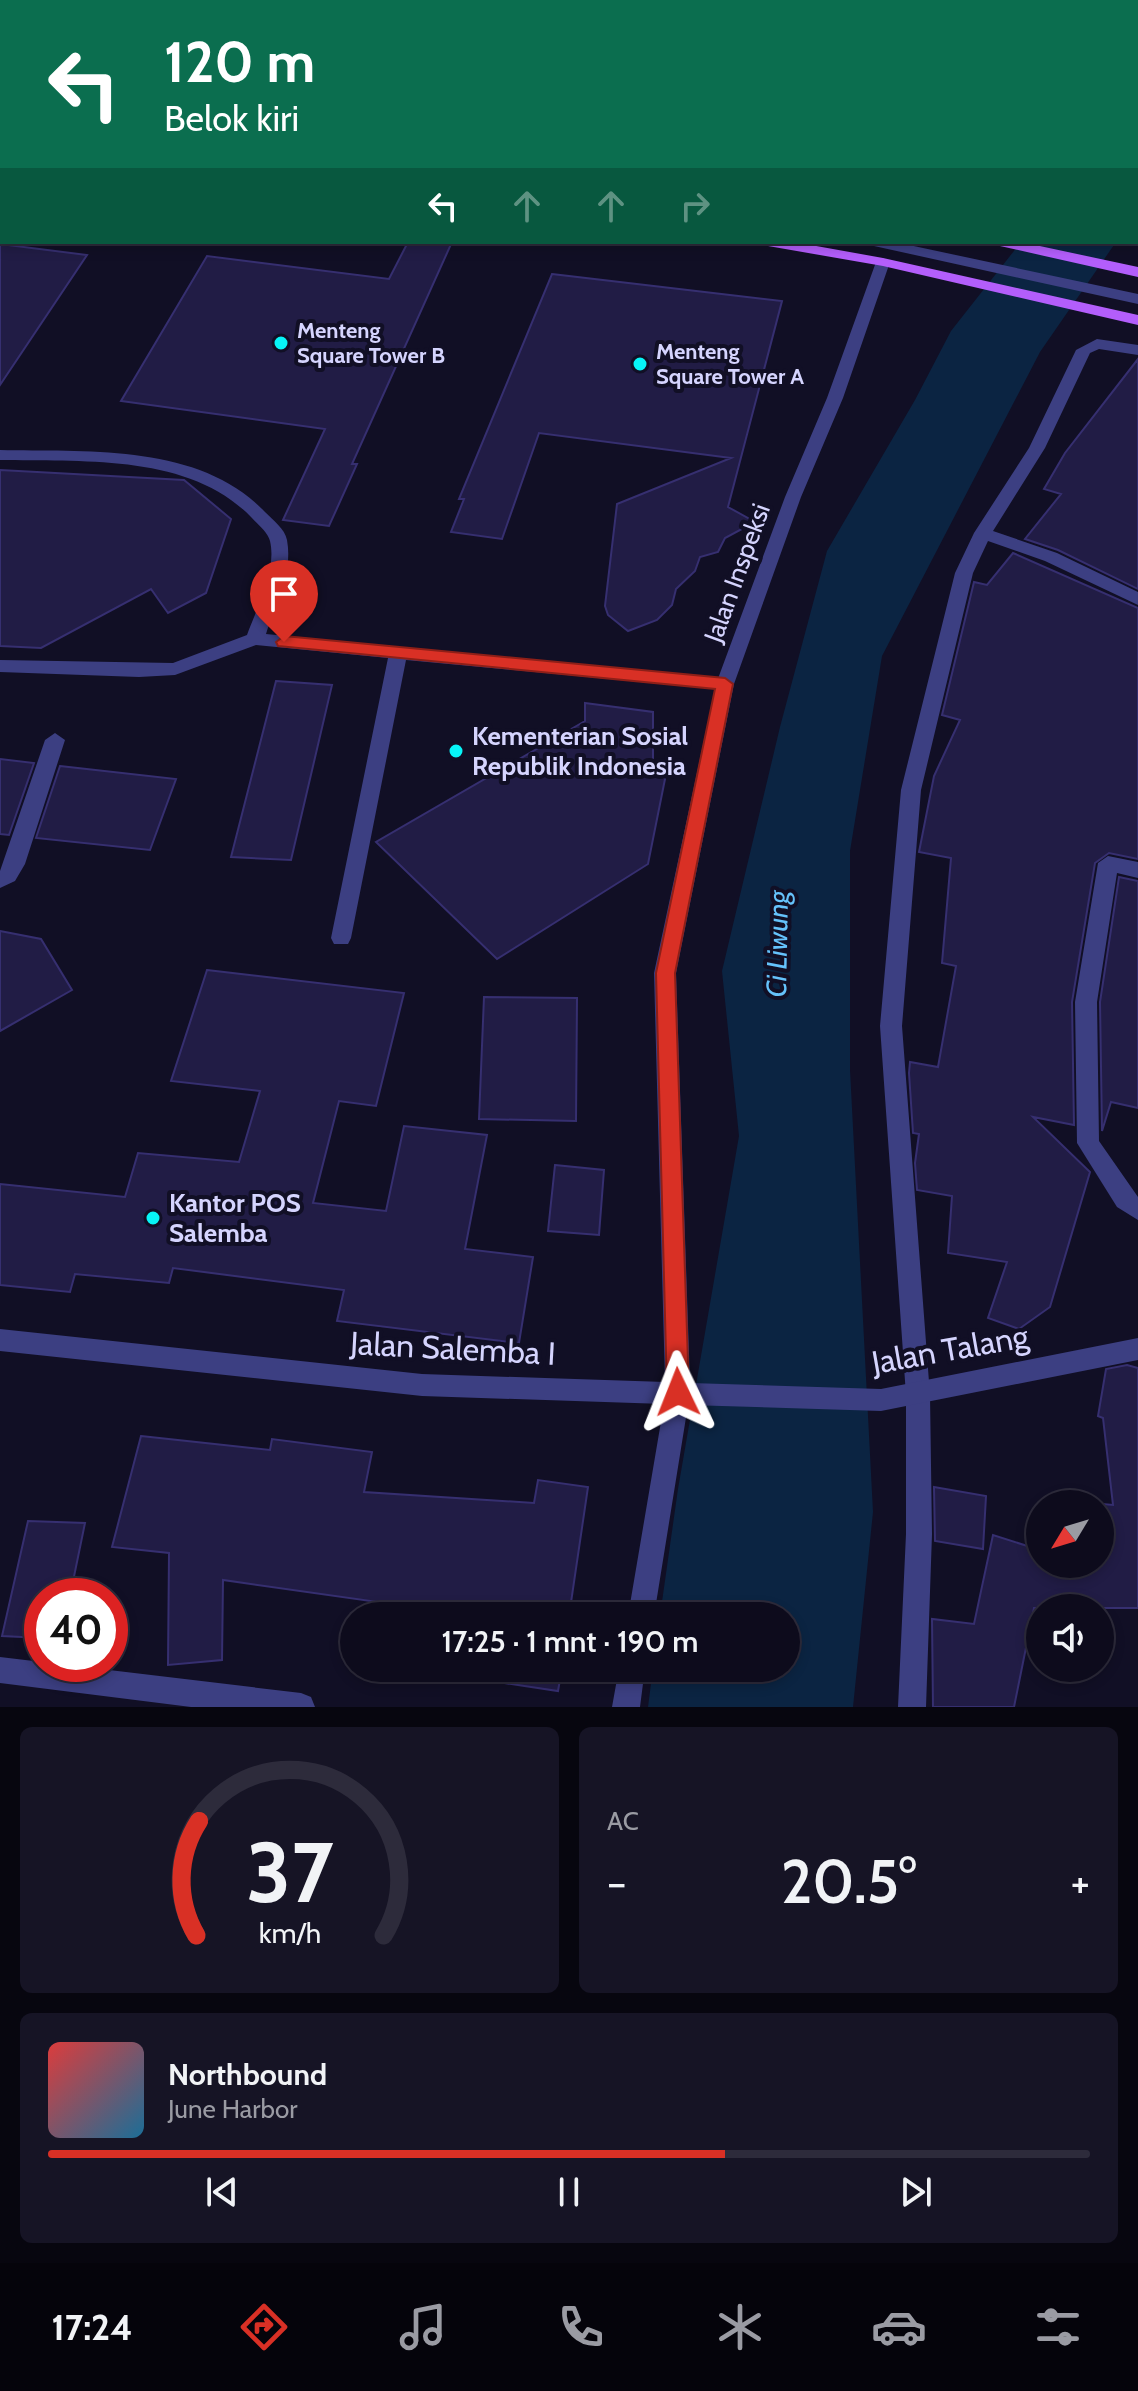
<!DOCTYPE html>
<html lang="id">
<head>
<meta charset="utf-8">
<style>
  body { margin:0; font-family:Cabin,sans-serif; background:#161425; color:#f1f3f6; height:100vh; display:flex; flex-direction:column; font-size:30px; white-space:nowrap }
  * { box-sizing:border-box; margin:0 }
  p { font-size:26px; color:#9a9ba3 }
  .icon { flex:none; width:44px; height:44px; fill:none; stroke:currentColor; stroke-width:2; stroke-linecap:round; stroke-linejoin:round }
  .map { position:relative; height:1707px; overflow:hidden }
  .side { display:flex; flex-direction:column; gap:20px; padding:20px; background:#07060f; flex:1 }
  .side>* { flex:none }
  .banner { position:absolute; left:0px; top:0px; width:1138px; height:244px; box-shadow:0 4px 12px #0003,0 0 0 2px #2d2b3b; background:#0b6e4f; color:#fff; overflow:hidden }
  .needle { width:52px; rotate:232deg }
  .controls { position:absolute; left:1026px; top:1490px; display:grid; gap:16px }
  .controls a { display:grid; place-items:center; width:88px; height:88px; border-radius:50%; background:#0d0b1c; box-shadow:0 4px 12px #0003,0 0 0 2px #2d2b3b; font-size:40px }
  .speed { position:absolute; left:24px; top:1578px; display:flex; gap:16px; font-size:40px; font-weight:700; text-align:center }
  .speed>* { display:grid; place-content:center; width:104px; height:104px; border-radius:50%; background:#0d0b1c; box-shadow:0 4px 12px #0003,0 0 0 2px #2d2b3b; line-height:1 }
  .speed .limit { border:12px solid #d22; background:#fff; color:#111 }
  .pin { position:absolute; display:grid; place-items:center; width:68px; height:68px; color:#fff; margin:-82px -34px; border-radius:50% 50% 50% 0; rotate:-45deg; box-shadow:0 0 8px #0007 }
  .pin .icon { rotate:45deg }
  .me { position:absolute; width:88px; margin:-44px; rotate:358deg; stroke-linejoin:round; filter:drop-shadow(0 0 6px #0008) }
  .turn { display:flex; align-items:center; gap:28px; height:168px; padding:0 32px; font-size:36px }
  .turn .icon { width:104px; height:104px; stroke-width:2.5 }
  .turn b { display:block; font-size:56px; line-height:68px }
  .lanes { display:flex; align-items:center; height:76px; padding:0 32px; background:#0003; justify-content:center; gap:40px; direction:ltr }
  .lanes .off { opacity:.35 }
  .big { font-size:60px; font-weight:600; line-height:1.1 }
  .side .widget { flex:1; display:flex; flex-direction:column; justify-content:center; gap:12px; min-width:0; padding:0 28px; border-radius:12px; background:#161425 }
  .side .dial { align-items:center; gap:0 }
  .dial svg { height:208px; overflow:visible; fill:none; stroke:#2d2b3b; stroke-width:7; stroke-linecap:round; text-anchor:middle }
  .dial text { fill:#f1f3f6; stroke:none }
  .song { display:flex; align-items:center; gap:24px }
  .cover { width:96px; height:96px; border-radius:12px; background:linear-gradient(135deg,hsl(0 70% 55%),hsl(200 70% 35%)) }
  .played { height:8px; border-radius:4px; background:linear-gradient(90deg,#d93025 65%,#2d2b3b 65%) }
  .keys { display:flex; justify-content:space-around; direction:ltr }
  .heat { display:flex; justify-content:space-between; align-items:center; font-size:44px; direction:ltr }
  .side .tiles { flex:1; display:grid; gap:20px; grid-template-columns:1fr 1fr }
  .widget:last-child { grid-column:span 2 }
  .trip { position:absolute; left:340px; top:1602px; width:460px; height:80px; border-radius:40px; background:#0d0b1c; box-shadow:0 4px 12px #0003,0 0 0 2px #2d2b3b; font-weight:600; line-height:80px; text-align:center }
  .tab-bar { display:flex; height:128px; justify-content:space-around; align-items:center; background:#05040b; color:#9a9ba3 }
  .tab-bar .icon { width:56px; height:56px }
  .tab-bar .selected { color:#d93025 }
  .tab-bar b { font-size:36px; color:#f1f3f6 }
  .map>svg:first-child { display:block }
  .water { fill:#0b2442 }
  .building { fill:#211c45; stroke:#362f70; stroke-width:2 }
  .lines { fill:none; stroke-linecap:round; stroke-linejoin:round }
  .service { fill:#3c3f82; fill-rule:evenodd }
  .minor { fill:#3c3f82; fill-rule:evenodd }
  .tertiary { fill:#3c3f82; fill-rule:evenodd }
  .primary { fill:#b35efb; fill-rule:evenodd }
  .route { fill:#d93025; stroke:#8d1f18; stroke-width:2 }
  .poi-dot { fill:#07f4f7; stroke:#110f25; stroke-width:3 }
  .labels { text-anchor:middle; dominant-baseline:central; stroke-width:8; stroke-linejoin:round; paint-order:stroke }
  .far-poi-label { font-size:22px; font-weight:bold; fill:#d5d4fe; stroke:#110f25; text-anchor:start }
  .street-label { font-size:26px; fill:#d5d4fe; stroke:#110f25 }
  .poi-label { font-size:26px; font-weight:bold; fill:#d5d4fe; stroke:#110f25; text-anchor:start }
  .water-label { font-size:28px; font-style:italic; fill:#65c2fb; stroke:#110f25 }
  .near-street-label { font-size:32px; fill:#d5d4fe; stroke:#110f25 }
</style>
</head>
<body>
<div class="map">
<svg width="1138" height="1707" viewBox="0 0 1138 1707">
  <rect width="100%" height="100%" fill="#110f25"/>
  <path class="water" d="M1021 242H1116L1040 352 882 656 850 851V1070L873 1512 853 1707H648L653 1668H786V1616H660L678 1489 739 1136 722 971 780 727 827 551 915 400 951 331Z"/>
  <path class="building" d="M408 242H452L352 464H357L329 526 283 520 325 429 121 401 207 256 389 279Z
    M0 244 87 255 0 385Z
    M552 274 782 301 728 507 755 522 725 538 718 552 700 557 695 571 676 589 672 605 657 620 628 631 608 615 605 606 617 504 731 458 539 433 502 539 451 532 464 499H459Z
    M1138 359V589L1058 550 1025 539 1061 494 1044 489 1065 453Z
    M0 470 184 480 231 519 206 593 168 613 151 589 41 648 0 646Z
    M1013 553 1138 608V859L1109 853 1095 863 1072 1002 1074 1125 1033 1117 1090 1172 1050 1307 1019 1329 988 1318 1007 1262 948 1253 952 1196 917 1190 915 1163 919 1134 913 1133 909 1073 910 1062 938 1067 956 966 942 963 951 858 919 852 934 776 960 720 942 715 974 582 987 585Z
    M276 681 332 685 291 860 231 857Z
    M585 703 653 712V768L665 779 648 864 497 959 376 842 585 721Z
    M0 759 34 763 9 835 0 834Z
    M60 766 176 779 150 850 36 838Z
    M1119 877 1138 881V1108L1111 1102 1102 1131 1100 1002Z
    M0 931 41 939 72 990 0 1031Z
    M207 970 404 993 376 1106 339 1101 313 1203 386 1211 404 1126 487 1135 465 1249 533 1257 519 1343 337 1321 344 1290 173 1268 169 1283 75 1274 70 1292 0 1285V1184L125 1197 138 1153 239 1162 260 1091 171 1081Z
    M484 997 577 998 576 1121 479 1119Z
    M555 1165 604 1170 599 1235 548 1231Z
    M1127 1365 1138 1368V1608H1034L1014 1707H933L932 1619 974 1624 993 1535 1040 1550V1564H1100V1504L1070 1501 1113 1505 1103 1418 1098 1416 1106 1369Z
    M141 1436 270 1450 272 1439 372 1452 364 1492 534 1503 538 1480 588 1487 569 1616H376L378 1602 223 1580 222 1660 168 1665 169 1553 112 1547Z
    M934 1487 986 1496 983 1549 935 1541Z
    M28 1521 85 1523 70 1596H42V1638L2 1636Z
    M507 1668H562L558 1691 504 1683Z"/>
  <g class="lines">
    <path class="service" d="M0 129H2V137H0Z
      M867 242H895L1138 294V304L874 246Z
      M0 450C87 452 200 443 265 512 273 520 285 529 287 540 293 572 276 604 266 634L725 678 734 684 725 690 406 660 351 938 348 944H334L331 938 388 658 256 645 175 675 139 677 0 672V660L173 663 247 635C257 607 277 571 270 541 268 532 257 524 251 517 189 453 82 462 0 460Z
      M55 733 65 740 25 864 15 881 0 888V871L45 740Z
      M0 1657 301 1693 311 1697 315 1707H191L0 1683Z"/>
    <path class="minor" d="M87 0H99V2H87Z
      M176 0H188L189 2H177Z
      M287 0H311L312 2H288Z
      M679 0H697L698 2H680Z
      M898 0H919L920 2H899Z
      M1097 339 1138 345V355L1099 349 1090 353 1045 448 993 531 1057 553 1138 592V605L1045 561 988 541 973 573 921 790 902 1026 930 1395 932 1534 926 1707H898L906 1534V1395L880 1026 901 790 955 573 974 533 1029 448 1076 350Z
      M1108 856 1138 862V878L1117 873 1097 1002 1099 1141 1138 1197V1220L1117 1207 1077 1143 1075 1002 1098 863Z"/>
    <path class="tertiary" d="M883 258 890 262 843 398 801 497 734 684 676 973 690 1383 881 1389 1138 1338V1360L881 1411 688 1405 654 1616H628L664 1404 422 1396 0 1351V1329L422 1374 665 1382 654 973 716 684 785 497 827 398 876 262Z
      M619 1668H645L640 1707H612Z"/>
    <path class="primary" d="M0 86H2V94H0Z
      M0 109H2V117H0Z
      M0 144H2V152H0Z
      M0 160H2V169H0Z
      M761 242H794L883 258 1138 315V325L883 266 768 246Z
      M993 242H1021L1138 267V277L1000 246Z"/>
  </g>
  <path class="route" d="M284 636 725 678 733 684 675 973 689 1392 686 1399 678 1402 670 1399 667 1392 656 973 715 689 278 646 276 642Z"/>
  <g class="poi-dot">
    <circle cx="281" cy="343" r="8"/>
    <circle cx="640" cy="364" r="8"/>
    <circle cx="456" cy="751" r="8"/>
    <circle cx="153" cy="1218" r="8"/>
  </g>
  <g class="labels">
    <g class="far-poi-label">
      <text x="297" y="330">Menteng<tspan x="297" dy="25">Square Tower B</tspan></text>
      <text x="656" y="351">Menteng<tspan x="656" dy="25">Square Tower A</tspan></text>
    </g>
    <g class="street-label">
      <text transform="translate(737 573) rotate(-70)">Jalan Inspeksi</text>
    </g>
    <g class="poi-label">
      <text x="472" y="736">Kementerian Sosial<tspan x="472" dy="30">Republik Indonesia</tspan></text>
      <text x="169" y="1203">Kantor POS<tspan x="169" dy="30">Salemba</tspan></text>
    </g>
    <g class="water-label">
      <text transform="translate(777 944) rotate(-89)">Ci Liwung</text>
    </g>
    <g class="near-street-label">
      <text transform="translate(453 1348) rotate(3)">Jalan Salemba I</text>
      <text transform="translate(950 1349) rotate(-10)">Jalan Talang</text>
    </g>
  </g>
</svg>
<div class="controls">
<a><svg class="needle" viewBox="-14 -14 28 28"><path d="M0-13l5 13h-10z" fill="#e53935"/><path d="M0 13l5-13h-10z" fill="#9a9ba3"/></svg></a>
<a><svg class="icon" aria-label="sound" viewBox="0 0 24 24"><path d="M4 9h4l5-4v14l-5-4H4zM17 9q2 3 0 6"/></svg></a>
</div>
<div class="speed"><div class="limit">40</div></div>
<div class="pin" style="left:284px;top:642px;background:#d93025"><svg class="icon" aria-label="arrive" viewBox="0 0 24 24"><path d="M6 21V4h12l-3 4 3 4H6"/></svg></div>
<svg class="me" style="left:678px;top:1392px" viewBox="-20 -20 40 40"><path d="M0-17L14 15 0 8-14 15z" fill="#d93025" stroke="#fff" stroke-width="4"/></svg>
<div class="trip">17:25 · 1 mnt · 190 m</div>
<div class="banner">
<div class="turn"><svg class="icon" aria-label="left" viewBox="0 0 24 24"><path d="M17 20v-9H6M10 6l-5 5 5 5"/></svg><div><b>120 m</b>Belok kiri</div></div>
<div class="lanes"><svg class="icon" aria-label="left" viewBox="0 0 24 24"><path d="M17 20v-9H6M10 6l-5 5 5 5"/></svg><svg class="icon off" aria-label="ahead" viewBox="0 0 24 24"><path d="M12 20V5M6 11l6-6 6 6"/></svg><svg class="icon off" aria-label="ahead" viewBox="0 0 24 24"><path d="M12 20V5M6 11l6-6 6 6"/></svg><svg class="icon off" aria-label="right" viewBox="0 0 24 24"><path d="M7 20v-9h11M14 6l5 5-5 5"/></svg></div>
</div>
</div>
<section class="side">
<div class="tiles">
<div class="widget dial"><svg viewBox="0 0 100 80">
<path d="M14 69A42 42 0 1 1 86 69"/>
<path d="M14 69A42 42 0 0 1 15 25" stroke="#d93025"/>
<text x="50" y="56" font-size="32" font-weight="700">37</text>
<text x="50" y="72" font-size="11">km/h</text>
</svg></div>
<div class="widget"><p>AC</p>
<div class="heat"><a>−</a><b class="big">20.5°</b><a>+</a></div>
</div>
<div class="widget">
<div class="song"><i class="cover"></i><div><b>Northbound</b><p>June Harbor</p></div></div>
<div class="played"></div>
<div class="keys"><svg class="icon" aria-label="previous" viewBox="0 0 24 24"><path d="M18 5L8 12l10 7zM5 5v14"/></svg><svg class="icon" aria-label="pause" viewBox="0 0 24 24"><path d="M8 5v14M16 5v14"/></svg><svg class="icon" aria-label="next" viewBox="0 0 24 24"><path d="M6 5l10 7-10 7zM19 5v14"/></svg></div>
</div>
</div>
</section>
<nav class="tab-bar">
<b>17:24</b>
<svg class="icon selected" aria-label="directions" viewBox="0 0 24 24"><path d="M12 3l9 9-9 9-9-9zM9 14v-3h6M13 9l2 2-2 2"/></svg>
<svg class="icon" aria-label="music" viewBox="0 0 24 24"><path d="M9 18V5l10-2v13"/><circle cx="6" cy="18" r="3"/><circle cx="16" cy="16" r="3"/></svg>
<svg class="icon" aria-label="phone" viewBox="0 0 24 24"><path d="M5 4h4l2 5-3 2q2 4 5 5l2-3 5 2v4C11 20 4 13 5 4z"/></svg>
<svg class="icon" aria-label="climate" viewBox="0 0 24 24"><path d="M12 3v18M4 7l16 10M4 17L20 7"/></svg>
<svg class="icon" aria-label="car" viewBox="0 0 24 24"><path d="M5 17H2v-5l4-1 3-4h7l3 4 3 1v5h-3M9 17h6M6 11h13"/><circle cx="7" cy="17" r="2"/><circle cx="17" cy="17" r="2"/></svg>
<svg class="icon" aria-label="filters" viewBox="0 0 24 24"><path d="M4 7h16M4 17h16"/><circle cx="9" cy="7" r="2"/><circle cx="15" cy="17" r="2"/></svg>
</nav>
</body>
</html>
